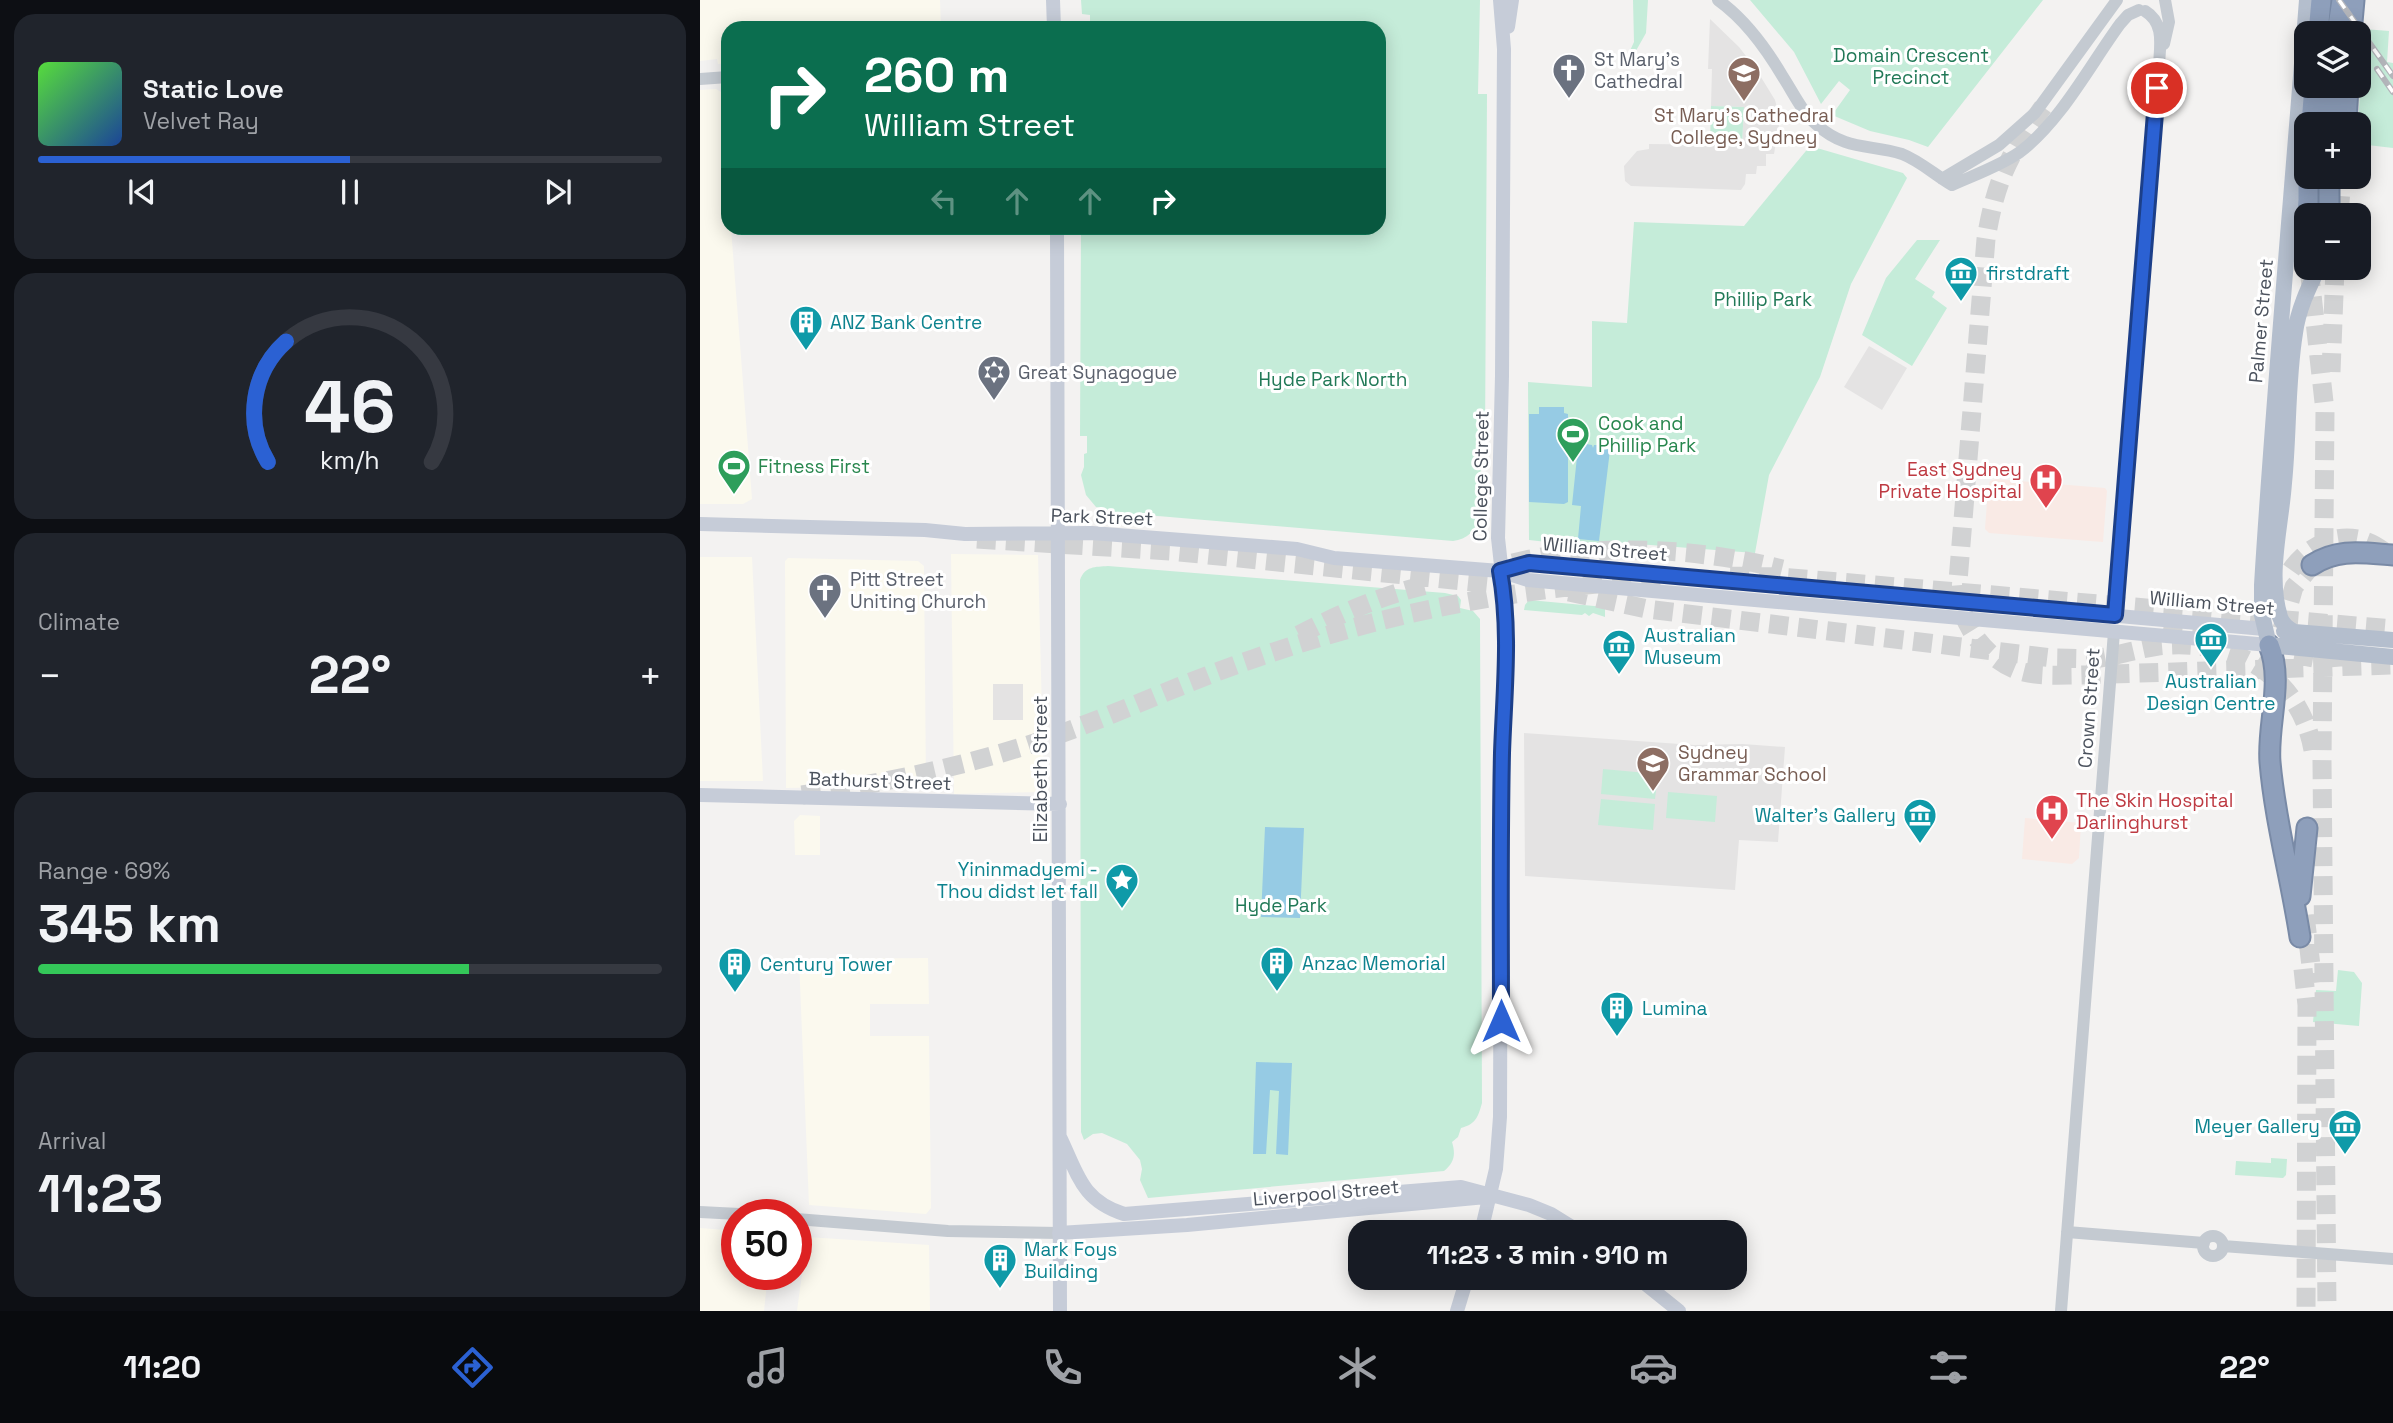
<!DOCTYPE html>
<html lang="en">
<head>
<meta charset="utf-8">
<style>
  body { margin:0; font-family:"Space Grotesk",sans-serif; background:#20242c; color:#f1f3f6; height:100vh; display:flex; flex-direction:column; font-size:26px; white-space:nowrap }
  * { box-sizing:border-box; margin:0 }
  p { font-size:23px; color:#9ea1a6 }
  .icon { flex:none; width:38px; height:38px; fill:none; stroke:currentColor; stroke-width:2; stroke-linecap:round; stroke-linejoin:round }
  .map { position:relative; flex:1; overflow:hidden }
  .details { display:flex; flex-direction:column; gap:14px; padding:14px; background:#0d0f14; width:700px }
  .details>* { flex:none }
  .guide { position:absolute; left:21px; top:21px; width:665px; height:214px; border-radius:21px; box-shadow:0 4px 18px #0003; background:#0b6e4f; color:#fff; overflow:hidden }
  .fabs { position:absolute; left:1594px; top:21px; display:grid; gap:14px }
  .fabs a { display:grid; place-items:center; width:77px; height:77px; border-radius:14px; background:#171b24; box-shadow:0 4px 18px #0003; font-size:35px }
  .speed { position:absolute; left:21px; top:1199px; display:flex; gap:14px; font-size:35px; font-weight:700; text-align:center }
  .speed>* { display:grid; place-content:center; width:91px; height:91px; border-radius:50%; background:#171b24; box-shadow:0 4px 18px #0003; line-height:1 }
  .speed .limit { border:10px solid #d22; background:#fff; color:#111 }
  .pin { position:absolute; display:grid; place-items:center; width:60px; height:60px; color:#fff; margin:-30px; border:4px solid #fff; border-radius:50%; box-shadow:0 2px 7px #0007 }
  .me { position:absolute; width:77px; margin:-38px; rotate:0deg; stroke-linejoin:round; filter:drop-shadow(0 0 5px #0008) }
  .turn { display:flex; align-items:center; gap:24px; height:147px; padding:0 28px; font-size:32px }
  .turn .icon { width:91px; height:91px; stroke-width:2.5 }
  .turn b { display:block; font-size:49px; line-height:60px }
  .lanes { display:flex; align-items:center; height:66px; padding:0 28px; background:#0003; justify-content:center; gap:35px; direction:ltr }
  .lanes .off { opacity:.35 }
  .big { font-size:52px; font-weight:700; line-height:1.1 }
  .details .widget { flex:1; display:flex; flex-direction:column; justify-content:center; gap:10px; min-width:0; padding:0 24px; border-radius:21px; background:#20242c }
  .details .dial { align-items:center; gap:0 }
  .dial svg { height:182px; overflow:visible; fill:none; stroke:#363941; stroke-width:7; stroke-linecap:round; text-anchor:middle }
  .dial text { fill:#f1f3f6; stroke:none }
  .song { display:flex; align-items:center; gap:21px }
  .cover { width:84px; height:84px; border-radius:10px; background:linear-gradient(135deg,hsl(110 70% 55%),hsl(220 70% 35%)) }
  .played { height:7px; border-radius:4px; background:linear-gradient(90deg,#2b61d3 50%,#363941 50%) }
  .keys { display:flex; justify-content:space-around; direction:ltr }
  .heat { display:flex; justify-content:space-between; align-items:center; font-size:38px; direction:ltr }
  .charge { height:10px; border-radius:5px; background:linear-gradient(90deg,#34c759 69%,#363941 0) }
  .trip { position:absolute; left:648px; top:1220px; width:399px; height:70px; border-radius:21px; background:#171b24; box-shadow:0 4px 18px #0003; font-weight:700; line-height:70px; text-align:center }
  .menu { display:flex; height:112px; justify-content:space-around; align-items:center; background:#090b0e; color:#9ea1a6 }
  .menu .icon { width:49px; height:49px }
  .menu .active { color:#2b61d3 }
  .menu b { font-size:32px; color:#f1f3f6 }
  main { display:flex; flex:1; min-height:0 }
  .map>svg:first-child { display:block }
  .commercial { fill:#fbf9ee }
  .education { fill:#e4e3e3 }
  .medical { fill:#f9eae5 }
  .green { fill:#c5ecd9 }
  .water { fill:#96cbe4 }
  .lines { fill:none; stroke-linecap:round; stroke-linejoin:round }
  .motorway-tunnel { stroke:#d1d2d3; stroke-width:19; stroke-dasharray:19 10; stroke-linecap:butt }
  .motorway-casing { stroke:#798aa6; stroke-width:23 }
  .tertiary { stroke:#c4cad1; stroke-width:12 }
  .secondary { stroke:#c6ccd8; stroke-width:14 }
  .primary { stroke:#b4becd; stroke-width:16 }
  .motorway { stroke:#8e9fbb; stroke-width:19 }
  .rail-casing { stroke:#b4b6bb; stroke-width:6 }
  .rail { stroke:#fff; stroke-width:3.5; stroke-dasharray:10; stroke-linecap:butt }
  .route-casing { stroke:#1c3f89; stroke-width:18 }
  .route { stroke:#2b61d3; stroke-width:12 }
  .labels { text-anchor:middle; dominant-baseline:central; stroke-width:6; stroke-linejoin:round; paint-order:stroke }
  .park-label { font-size:19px; fill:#217957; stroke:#fff }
  .worship-label { font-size:19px; fill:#5b616d; stroke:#fff; text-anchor:start }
  .education-label { font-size:19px; fill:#785e54; stroke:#fff }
  .culture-label { font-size:19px; fill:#0d838f; stroke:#fff; text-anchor:start }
  .street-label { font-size:19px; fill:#4b525d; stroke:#fff }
  .leisure-label { font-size:19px; fill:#27864d; stroke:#fff; text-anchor:start }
  .health-label { font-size:19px; fill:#be3a42; stroke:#fff; text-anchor:end }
</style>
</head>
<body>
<main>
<section class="details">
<div class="widget">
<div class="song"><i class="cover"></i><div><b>Static Love</b><p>Velvet Ray</p></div></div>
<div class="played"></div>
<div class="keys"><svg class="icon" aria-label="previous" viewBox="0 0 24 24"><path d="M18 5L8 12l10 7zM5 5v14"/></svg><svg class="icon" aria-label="pause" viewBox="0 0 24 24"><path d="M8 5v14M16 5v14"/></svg><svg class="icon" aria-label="next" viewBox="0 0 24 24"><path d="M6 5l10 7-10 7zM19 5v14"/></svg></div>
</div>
<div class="widget dial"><svg viewBox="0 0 100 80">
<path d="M14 69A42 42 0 1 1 86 69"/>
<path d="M14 69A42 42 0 0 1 22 16" stroke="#2b61d3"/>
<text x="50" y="56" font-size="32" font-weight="700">46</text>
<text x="50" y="72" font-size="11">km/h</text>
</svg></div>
<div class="widget"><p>Climate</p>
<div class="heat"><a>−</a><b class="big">22°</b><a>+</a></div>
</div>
<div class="widget"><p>Range · 69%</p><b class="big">345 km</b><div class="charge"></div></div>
<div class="widget"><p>Arrival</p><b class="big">11:23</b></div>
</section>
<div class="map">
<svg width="1693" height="1311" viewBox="0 0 1693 1311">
  <rect width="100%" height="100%" fill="#f3f2f1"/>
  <path class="commercial" d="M0 0H240L241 28H28V63L18 64 17 59 0 61Z
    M16 89 21 92 28 185V228H31L52 499 43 504H0V90Z
    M251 554 338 555 344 792 254 794Z
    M0 557H52L63 781H0Z
    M88 558 218 561 224 566 226 785 86 788 85 561Z
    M100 815 120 816V855H95L94 821Z
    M228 958 229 1004H170V1036H229L231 1208 226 1214 109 1205 99 959Z
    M0 1228 37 1231V1274H68L64 1311H0Z
    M107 1237 229 1245 230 1311H97Z"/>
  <path class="education" d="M1010 19 1039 47 1056 69 1075 100 1080 119 1074 154H1066V166H1057L1056 174H1046L1045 184 1041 190 931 186 925 181 924 166 937 151 949 149V144L1042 145 1044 107 1011 106 1012 69H1008Z
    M1169 346 1207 368 1182 410 1144 387Z
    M293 684H323V720H293Z
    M824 733 994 745 1043 744 1085 747 1078 842 1039 840 1035 890 825 876Z"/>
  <path class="medical" d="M1296 479 1405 488 1407 491 1403 542 1289 533 1285 529 1288 488 1290 481Z
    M1325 818 1381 823 1379 858 1372 864 1322 859Z"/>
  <path class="green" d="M381 0H780L778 94H787L785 442H781L780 517C776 531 767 539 753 541L411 512 396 507 386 495 381 475 384 467V454L387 453V436H380L381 228H679V28H390V15L382 14Z
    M933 0H948L946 33 933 56 928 55 934 42Z
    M1050 0H1343L1228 147 1209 140 1170 131 1132 115 1150 90 1139 81 1121 104 1094 52Z
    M1664 29 1689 31 1687 62 1693 63V148L1659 144 1658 124Z
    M1011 106 1044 107 1042 145 1010 144Z
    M1110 146 1203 173 1207 178 1151 284 1120 377 1069 475 1055 553 911 542 910 549 829 540 828 382 892 387V321L927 323 934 222 1044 226Z
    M1217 240H1240L1215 279 1235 292 1232 297 1247 308 1212 366 1162 335 1186 278Z
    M408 566 745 593 758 596 761 600 760 608 773 611 780 619 782 1103C778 1117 776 1124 761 1128L758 1137 752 1142C756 1155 754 1163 744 1171L448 1198 440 1180 442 1169 440 1160 427 1144 402 1133 393 1134 384 1140 381 1132 380 580C385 566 395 567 408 566Z
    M829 600 905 607V617L893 613 889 616 885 613 882 615 824 610 825 605Z
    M903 769 958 774 955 799 901 794Z
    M968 792 1017 796 1015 822 966 818Z
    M901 799 955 804 953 830 898 825Z
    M1638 970 1654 972 1662 983 1659 1026 1613 1022 1616 990 1636 991Z
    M1571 1158 1587 1159 1586 1175 1583 1178 1535 1175 1536 1161 1571 1163Z"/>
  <path class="water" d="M839 407H864V413L868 414V502L864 504 829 502V414H839Z
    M886 444 892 445 893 448 894 445H900L901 449V445L907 446V449L910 450 899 541 878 539 881 506 872 505 878 447H885Z
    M565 827 604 828 600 918 561 917Z
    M556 1062 592 1063 588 1155 576 1154 579 1091 570 1090 566 1154H553Z"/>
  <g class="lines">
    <path class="motorway-tunnel" d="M1343 107C1308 156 1296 180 1286 239L1258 581C1259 590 1259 600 1262 609 1268 633 1290 659 1314 669 1333 677 1358 675 1379 675L1693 665
      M1639 215 1642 177
      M1609 268 1625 411 1622 761 1627 1311
      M1631 372 1635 268
      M277 539 470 551 811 586
      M813 563C898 542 998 548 1082 569
      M1591 570C1615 536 1658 525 1690 557
      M1030 576 1080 577 1693 629
      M869 592 947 609 1352 658C1368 658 1384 659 1400 658 1419 655 1438 649 1458 646 1504 641 1549 652 1581 685 1600 705 1611 731 1614 757
      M1464 625 1524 638
      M1582 629 1594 587 1612 565
      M599 635C641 613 683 595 730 584
      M1566 649 1619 659 1651 656
      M102 795C178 784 252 769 325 746 403 721 476 685 553 659 691 611 823 586 969 579
      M1605 915 1613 983
      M1603 969 1607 1005 1606 1311"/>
    <defs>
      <path id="motorway" d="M1618 33 1621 0
        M1637 33 1642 0
        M1651 33 1654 0
        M1611 124 1614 86
        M1628 124 1631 86
        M1646 124 1648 86
        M1608 177V215
        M1629 215V177
        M1612 565C1638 548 1663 553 1693 555
        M1569 645C1584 681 1567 724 1570 762 1575 821 1591 878 1600 937
        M1600 896 1607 828"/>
    </defs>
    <use href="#motorway" class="motorway-casing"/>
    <path class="tertiary" d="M1018 0C1046 20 1066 48 1083 77 1094 94 1102 112 1117 125 1146 151 1170 144 1202 154 1220 161 1235 175 1252 185 1274 175 1300 166 1320 152 1361 121 1390 65 1420 24L1428 15 1439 10
      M1464 44 1469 22 1465 0
      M0 79 28 77
      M1242 179 1299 145 1335 113 1417 0
      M1415 615 1459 65C1460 45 1465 23 1445 11
      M0 1212 39 1214
      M96 1219 248 1231 359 1233
      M1367 1232 1504 1243
      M1503 1246a10 10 0 1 1 20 0a10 10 0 1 1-20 0Z
      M1523 1246 1693 1259
      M1361 1311 1414 632"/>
    <path class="secondary" d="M353 0 354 28
      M808 27 812 0
      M357 228 360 1311
      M0 524 225 530 265 534 392 533 597 549 634 558 800 571 828 580 850 582 1569 645
      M801 570 829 563 1564 629
      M0 795 360 804
      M360 1137C378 1174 381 1200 424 1214L761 1187 829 1205 851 1214 880 1232
      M781 1232 796 1169 800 1117 801 812 806 663 805 601 798 538 802 376 804 49 800 0
      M359 1233 487 1225 786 1197
      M938 1278 979 1311
      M757 1311 767 1278"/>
    <path class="primary" d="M1607 0C1592 195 1574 390 1562 585V615L1569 645 1693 657
      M1588 253 1606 254
      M1584 631 1693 640
      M1594 632C1587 628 1582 624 1580 617 1567 575 1581 526 1584 483 1589 434 1587 382 1595 333 1598 310 1608 289 1618 268"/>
    <use href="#motorway" class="motorway"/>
    <defs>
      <path id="rail" d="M1639 0 1693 76
        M1677 69 1693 92"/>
    </defs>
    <use href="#rail" class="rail-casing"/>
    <use href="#rail" class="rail"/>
  </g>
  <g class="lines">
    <defs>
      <path id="route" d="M801 1021C801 931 800 842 802 753 804 692 811 631 800 571L829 563 1415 615 1457 88"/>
    </defs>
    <use href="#route" class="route-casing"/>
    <use href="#route" class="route"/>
  </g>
  <defs>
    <symbol id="church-pin" viewBox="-11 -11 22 30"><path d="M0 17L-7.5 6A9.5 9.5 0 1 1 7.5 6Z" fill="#6b7280" stroke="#fff"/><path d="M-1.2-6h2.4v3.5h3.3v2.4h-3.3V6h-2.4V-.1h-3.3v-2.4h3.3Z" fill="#fff"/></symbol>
    <symbol id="school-pin" viewBox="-11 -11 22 30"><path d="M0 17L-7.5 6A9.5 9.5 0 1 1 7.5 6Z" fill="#8d6e63" stroke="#fff"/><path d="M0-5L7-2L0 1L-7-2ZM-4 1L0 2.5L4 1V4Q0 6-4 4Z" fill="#fff"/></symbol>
    <symbol id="museum-pin" viewBox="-11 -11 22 30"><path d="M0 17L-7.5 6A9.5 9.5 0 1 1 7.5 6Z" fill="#0f9aa8" stroke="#fff"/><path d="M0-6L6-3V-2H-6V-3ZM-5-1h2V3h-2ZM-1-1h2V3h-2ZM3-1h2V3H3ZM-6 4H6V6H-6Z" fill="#fff"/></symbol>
    <symbol id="building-pin" viewBox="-11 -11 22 30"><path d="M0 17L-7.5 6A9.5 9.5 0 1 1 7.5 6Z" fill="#0f9aa8" stroke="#fff"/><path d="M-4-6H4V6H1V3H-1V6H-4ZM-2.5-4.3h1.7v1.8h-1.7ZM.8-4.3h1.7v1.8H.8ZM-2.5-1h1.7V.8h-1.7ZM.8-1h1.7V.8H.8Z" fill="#fff"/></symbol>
    <symbol id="synagogue-pin" viewBox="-11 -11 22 30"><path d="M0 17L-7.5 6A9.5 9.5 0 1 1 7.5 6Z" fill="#6b7280" stroke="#fff"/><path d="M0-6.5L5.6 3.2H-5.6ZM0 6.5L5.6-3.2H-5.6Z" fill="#fff"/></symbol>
    <symbol id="stadium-pin" viewBox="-11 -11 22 30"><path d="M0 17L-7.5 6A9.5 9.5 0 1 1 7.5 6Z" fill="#2e9e5b" stroke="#fff"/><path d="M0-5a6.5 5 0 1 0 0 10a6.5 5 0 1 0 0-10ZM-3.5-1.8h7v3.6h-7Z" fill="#fff"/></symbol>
    <symbol id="hospital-pin" viewBox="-11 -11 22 30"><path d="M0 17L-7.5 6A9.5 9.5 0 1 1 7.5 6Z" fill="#e0444e" stroke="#fff"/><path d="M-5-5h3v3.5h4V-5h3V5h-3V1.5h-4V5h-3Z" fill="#fff"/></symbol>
    <symbol id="sight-pin" viewBox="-11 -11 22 30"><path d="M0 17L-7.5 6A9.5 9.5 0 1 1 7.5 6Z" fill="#0f9aa8" stroke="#fff"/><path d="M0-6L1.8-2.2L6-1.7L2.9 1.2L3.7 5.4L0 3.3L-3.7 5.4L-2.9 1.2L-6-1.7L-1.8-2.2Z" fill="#fff"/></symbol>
  </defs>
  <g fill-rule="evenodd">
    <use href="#church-pin" x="850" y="51" width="38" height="52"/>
    <use href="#school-pin" x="1025" y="54" width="38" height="52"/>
    <use href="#museum-pin" x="1242" y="254" width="38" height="52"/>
    <use href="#building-pin" x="87" y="303" width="38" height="52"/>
    <use href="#synagogue-pin" x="275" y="353" width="38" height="52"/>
    <use href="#stadium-pin" x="854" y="415" width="38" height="52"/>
    <use href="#stadium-pin" x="15" y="447" width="38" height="52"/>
    <use href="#hospital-pin" x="1327" y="461" width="38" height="52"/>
    <use href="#church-pin" x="106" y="571" width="38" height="52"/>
    <use href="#museum-pin" x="1492" y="620" width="38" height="52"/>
    <use href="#museum-pin" x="900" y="627" width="38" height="52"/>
    <use href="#school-pin" x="934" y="744" width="38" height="52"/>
    <use href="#hospital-pin" x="1333" y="792" width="38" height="52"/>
    <use href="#museum-pin" x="1201" y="796" width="38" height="52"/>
    <use href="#sight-pin" x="403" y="861" width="38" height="52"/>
    <use href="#building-pin" x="558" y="944" width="38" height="52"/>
    <use href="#building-pin" x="16" y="945" width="38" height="52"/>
    <use href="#building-pin" x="898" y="989" width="38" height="52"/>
    <use href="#museum-pin" x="1626" y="1107" width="38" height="52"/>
    <use href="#building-pin" x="281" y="1241" width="38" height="52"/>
  </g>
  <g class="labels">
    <g class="park-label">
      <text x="1211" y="55">Domain Crescent<tspan x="1211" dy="22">Precinct</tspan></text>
      <text x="1063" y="299">Phillip Park</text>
      <text x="633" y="379">Hyde Park North</text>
      <text x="581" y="905">Hyde Park</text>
    </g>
    <g class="worship-label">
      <text x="894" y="59">St Mary's<tspan x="894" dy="22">Cathedral</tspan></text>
      <text x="318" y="372">Great Synagogue</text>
      <text x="150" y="579">Pitt Street<tspan x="150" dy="22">Uniting Church</tspan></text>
    </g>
    <g class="education-label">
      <text x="1044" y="115">St Mary's Cathedral<tspan x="1044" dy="22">College, Sydney</tspan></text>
      <text x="978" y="752" text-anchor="start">Sydney<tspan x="978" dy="22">Grammar School</tspan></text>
    </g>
    <g class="culture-label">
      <text x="1286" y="273">firstdraft</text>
      <text x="130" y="322">ANZ Bank Centre</text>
      <text x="944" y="635">Australian<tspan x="944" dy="22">Museum</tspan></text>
      <text x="1511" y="681" text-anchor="middle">Australian<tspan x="1511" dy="22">Design Centre</tspan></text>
      <text x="1196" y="815" text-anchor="end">Walter's Gallery</text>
      <text x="398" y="869" text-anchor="end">Yininmadyemi -<tspan x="398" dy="22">Thou didst let fall</tspan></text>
      <text x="602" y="963">Anzac Memorial</text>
      <text x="60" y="964">Century Tower</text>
      <text x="942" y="1008">Lumina</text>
      <text x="1620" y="1126" text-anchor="end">Meyer Gallery</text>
      <text x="324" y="1249">Mark Foys<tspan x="324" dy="22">Building</tspan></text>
    </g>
    <g class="street-label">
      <text transform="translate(1561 321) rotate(-85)">Palmer Street</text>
      <text transform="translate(781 476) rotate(-89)">College Street</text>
      <text transform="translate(402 517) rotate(2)">Park Street</text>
      <text transform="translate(905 549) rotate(5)">William Street</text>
      <text transform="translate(1512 603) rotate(5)">William Street</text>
      <text transform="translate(1389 708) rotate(-86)">Crown Street</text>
      <text transform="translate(340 769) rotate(-90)">Elizabeth Street</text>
      <text transform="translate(180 781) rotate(2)">Bathurst Street</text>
      <text transform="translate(626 1193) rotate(-5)">Liverpool Street</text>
    </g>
    <g class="leisure-label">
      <text x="898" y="423">Cook and<tspan x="898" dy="22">Phillip Park</tspan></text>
      <text x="58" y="466">Fitness First</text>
    </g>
    <g class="health-label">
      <text x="1322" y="469">East Sydney<tspan x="1322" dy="22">Private Hospital</tspan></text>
      <text x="1376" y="800" text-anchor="start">The Skin Hospital<tspan x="1376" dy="22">Darlinghurst</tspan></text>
    </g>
  </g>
</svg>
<div class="fabs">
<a><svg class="icon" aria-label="layers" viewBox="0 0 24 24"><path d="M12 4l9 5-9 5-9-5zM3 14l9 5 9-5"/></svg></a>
<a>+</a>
<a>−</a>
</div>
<div class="speed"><div class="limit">50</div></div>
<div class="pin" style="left:1457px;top:88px;background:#d93025"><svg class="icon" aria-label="arrive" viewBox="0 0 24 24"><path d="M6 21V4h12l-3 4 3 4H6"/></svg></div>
<svg class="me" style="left:801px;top:1021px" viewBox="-20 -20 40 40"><path d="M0-17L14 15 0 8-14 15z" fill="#2b61d3" stroke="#fff" stroke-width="4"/></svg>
<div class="trip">11:23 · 3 min · 910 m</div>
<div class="guide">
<div class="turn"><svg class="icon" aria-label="right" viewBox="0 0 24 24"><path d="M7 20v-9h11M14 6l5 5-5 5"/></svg><div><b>260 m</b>William Street</div></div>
<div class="lanes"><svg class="icon off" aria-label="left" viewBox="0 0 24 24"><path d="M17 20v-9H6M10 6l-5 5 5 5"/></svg><svg class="icon off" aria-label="ahead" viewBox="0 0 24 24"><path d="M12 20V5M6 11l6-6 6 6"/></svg><svg class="icon off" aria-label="ahead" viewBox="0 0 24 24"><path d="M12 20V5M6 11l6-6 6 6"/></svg><svg class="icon" aria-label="right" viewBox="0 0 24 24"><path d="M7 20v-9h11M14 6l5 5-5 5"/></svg></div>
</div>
</div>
</main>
<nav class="menu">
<b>11:20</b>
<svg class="icon active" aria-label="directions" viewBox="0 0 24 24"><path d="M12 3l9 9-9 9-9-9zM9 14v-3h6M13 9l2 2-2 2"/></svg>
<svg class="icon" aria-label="music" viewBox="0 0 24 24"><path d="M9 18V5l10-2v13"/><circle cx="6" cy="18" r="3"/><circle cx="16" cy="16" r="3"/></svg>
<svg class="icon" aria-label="phone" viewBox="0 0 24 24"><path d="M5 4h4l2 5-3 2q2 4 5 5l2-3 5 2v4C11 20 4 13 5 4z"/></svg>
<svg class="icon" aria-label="climate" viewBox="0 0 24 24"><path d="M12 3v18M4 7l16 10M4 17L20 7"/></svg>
<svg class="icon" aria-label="car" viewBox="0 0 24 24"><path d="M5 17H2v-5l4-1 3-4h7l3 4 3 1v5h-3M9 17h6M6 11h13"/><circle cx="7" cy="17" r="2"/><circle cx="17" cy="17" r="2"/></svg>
<svg class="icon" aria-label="filters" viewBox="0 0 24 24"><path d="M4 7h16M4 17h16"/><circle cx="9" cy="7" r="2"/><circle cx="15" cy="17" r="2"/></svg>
<b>22°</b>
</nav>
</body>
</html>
